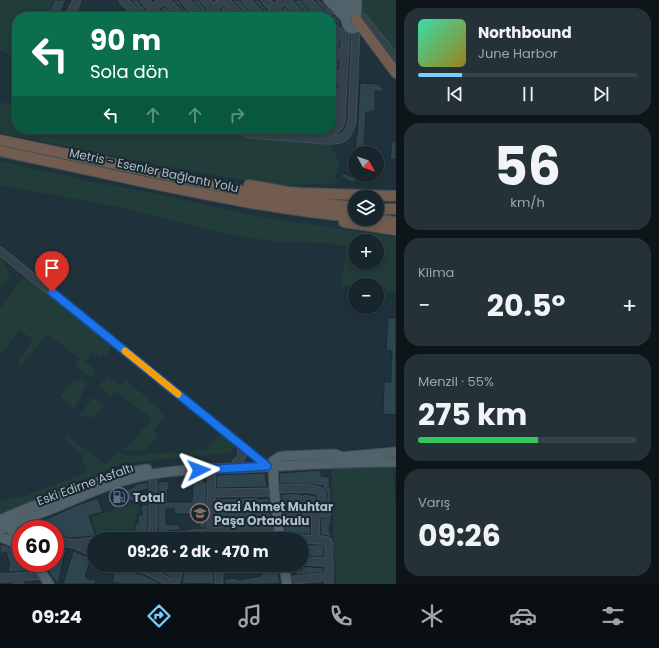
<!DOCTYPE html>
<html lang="tr">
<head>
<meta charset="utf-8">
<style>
  body { margin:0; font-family:Poppins,sans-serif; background:#243238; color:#f1f3f6; height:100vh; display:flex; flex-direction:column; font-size:15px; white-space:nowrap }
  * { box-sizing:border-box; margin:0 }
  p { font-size:13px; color:#9ea5a9 }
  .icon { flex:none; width:22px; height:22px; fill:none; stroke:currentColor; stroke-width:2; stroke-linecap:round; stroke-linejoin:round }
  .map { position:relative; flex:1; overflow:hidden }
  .sheet { display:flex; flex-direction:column; gap:8px; padding:8px; background:#0d1518; width:263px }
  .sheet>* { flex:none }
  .top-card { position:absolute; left:12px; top:12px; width:324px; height:122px; border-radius:16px; box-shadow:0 2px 6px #0003,0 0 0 1px #364348; background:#0b6e4f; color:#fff; overflow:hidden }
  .needle { width:26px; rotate:130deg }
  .fabs { position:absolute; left:348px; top:146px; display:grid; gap:8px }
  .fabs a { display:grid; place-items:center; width:36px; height:36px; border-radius:50%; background:#17262c; box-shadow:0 2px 6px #0003,0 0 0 1px #364348; font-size:20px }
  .speed { position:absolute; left:12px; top:520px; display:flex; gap:8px; font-size:20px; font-weight:700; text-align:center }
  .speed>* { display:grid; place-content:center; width:52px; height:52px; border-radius:50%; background:#17262c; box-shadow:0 2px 6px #0003,0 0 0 1px #364348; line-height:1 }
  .speed .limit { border:6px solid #d22; background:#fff; color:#111 }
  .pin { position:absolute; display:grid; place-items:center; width:34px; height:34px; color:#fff; margin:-41px -17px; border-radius:50% 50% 50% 0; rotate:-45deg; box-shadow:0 0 4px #0007 }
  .pin .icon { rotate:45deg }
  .me { position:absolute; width:44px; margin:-22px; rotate:87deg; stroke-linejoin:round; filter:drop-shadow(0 0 3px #0008) }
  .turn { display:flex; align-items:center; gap:14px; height:84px; padding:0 12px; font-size:18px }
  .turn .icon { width:52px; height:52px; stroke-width:2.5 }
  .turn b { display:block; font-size:28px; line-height:34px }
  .lanes { display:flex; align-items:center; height:38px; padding:0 12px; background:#0003; justify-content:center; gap:20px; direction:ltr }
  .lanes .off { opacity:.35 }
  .big { font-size:30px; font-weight:700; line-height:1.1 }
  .sheet .card { flex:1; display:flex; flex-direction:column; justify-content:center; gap:6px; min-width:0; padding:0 14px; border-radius:16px; background:#243238 }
  .sheet .dial { align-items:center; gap:0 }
  .dial b { font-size:52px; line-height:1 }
  .song { display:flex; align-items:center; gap:12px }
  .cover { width:48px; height:48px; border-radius:6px; background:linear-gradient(135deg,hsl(160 70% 55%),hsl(50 70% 35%)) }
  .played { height:4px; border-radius:2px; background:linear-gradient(90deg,#7bcdff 20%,#364348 20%) }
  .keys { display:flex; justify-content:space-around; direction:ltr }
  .heat { display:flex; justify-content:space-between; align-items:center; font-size:22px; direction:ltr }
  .charge { height:6px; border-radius:3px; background:linear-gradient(90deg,#34c759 55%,#364348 0) }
  .trip { position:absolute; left:87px; top:532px; width:222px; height:40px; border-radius:20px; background:#17262c; box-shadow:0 2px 6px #0003,0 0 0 1px #364348; font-weight:700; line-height:40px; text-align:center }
  .dock { display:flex; height:64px; justify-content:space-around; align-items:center; background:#090f12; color:#9ea5a9 }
  .dock .icon { width:28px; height:28px }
  .dock .current { color:#7bcdff }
  .dock b { font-size:18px; color:#f1f3f6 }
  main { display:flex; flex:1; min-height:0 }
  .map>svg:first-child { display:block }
  .green { fill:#213c39; fill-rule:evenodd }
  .building { fill:#2e444f; stroke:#1b2a32 }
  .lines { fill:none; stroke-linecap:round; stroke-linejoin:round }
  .minor-casing { stroke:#404f57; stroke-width:9 }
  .major-casing { stroke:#404f57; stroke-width:11 }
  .highway-casing { stroke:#3e4e56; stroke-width:12 }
  .minor { stroke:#33434b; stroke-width:7 }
  .major { stroke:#51626b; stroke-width:9 }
  .highway { stroke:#725c50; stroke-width:10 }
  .route-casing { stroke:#114b97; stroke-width:10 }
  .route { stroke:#1a73e8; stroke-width:7 }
  .slow { stroke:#f59e0b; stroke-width:7 }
  .labels { text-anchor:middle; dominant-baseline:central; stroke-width:4; stroke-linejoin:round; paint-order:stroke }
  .street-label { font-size:12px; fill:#aebec7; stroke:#192830 }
  .poi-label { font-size:12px; font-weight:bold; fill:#aebec7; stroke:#192830; text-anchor:start }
</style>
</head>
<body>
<main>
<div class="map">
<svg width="396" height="584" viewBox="0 0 396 584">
  <rect width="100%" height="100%" fill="#1f323b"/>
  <path class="green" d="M0 0H54L47 17H17V58L0 50Z
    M361 0H396V56L360 8Z
    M351 33H354L350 124 347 132H343L348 123Z
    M0 102 17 106V129H237L247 138 330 145 340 163 335 177 336 183 278 186 158 165 0 133Z
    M0 161 84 180 176 198 256 216 396 237V292H385L383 286H377V285L341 286 346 247 329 243 277 242 227 234 118 207 0 185ZM355 241H377V263H355Z
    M0 256 2 258 10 275 0 288Z
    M27 278 108 342C111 347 110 350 107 356L104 354 101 358 92 352 85 362 96 370 91 378 75 366 80 359 47 334 21 366 17 363 33 340 20 330 0 355V309L20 280Z
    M107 375 120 386 125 380 149 399V401L159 409 158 410 165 417 154 430 159 435 146 450 128 451 124 450 152 419 115 391 111 396 99 387Z
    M82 379 88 383 74 409 60 396 72 382Z
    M93 397 103 405 92 419 88 416 87 417 84 415 82 418 79 416Z
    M220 433 233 444 236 447 229 453 124 463 0 514V502L17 497H22L87 472 81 454 64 439 67 436 106 465 118 452 124 456 206 450Z
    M393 467 396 510V584H336L331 468Z
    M138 503 140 513 136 514 134 533 97 536 91 516Z"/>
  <path class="building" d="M54 0H66L59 17H52L48 15Z
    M130 0H139L140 4 146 9 142 12Z
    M172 0H179L180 4 194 17H187L186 13Z
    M191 0H200L201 3 206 9 203 12Z
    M232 0H241L242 3 255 17H246L245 14Z
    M253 0H260L261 4 267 10 265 12Z
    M293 0H302L303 3 316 17H308L306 14Z
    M314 0H320L327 7 324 11Z
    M164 6 175 17H166L165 13 160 9Z
    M224 6 234 17H226L225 14 220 9Z
    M285 6 295 17H287L286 14 282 10Z
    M334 15 340 22 341 28 335 21 331 20V18Z
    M331 32 340 41V48L334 43 331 42Z
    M331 54 339 61V70L334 65 331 64Z
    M331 76 338 83V87L331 84Z
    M360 83 378 84 385 91H375V111H372V112H366L364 153H355L356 137H357Z
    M331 96 337 102V109L334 106 331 105Z
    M392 141H396V159H390Z
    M343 173 356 178 354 183 341 177Z
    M388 318H396V415L383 414 384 382H391V366L392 351 386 350Z
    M321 470V476L329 477V478H330L329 487H331V510L326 508 327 494 326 491 323 488V486L307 484H280L279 473Z
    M265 473 267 487 216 488 217 475Z
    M198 479 204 480V482H207L206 528H200V514H174V509H166V524L180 525V530L158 532V482L168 481 169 489H168L167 502H192L193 482H198Z
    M148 482V489L135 492V500L128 501 113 508 108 496 121 491 122 492 135 487V484Z
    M300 493V495L309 494V495L317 496 316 507H282L281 494Z
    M258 497V499L269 498 271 522 216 526V499Z
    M98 498 103 512 89 516 96 536 70 538 55 536V529H22L21 528 49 518 75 506Z
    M148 504V526L147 532 135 533V524H138V515H142L141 505Z
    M331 516V524H330L329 531H330V533H331V537L329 536 321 535 320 518H327Z
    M283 517 310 518 311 534H302L299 535 297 537H286Z
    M272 532 273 539H239V535Z
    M0 544 8 546 19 555 21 557V563H24L30 571 9 572 8 567 10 566 6 552 0 554Z
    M303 544 324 545V557L302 556V551H304Z
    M55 547 66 548 58 584 49 573 42 563H55Z
    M73 551 91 558 85 577 87 578V579L96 580 95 584H63Z
    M104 565H109L108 572 102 570Z
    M157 565H175L172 578 157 570V569L156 568Z
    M185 565H213L214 584 182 583Z
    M244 565H257V568L244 569Z
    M259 565H276L280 583 272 584H225V579L237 578 238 580 261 576Z
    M302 566 324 568V572L296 575V570H302Z
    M115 567 128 572 142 574 161 584H121L112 582Z"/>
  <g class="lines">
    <defs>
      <path id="minor" d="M123 0 140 17
        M144 0 161 17
        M165 0 182 17
        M184 0 201 17
        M205 0 221 17
        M225 0 241 17
        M246 0 262 17
        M265 0 282 17
        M286 0 302 17
        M307 0 323 17
        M69 17 77 0
        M145 17 162 0
        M205 17 213 9 223 0
        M267 17 284 0
        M325 17 334 7
        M356 19 362 17 365 20 396 58
        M331 25 345 39
        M331 47 344 59
        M331 69 343 81
        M331 89 342 100
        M331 110 341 120
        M242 129 249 134 325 140C340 141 348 139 352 122L356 28
        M290 129 295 134
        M307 129 313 135
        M315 135C328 136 334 134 341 122L346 25
        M0 251 261 461
        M236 463C243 458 243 453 241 445
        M274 489C282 489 317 486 321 493 323 497 321 508 321 512
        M211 493 275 492
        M277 512 327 513
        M315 512 316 540
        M211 532V506L212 469
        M117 539 187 535 228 530 278 527
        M151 539 153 526V474
        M302 539 322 540 328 541 329 544V584
        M55 541 75 544 94 541
        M75 544 85 549 94 552
        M302 561 329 562
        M129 565 146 570 173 584
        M218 565 219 584
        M15 577 43 575
        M0 578 15 577 19 584
        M287 581 329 576
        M175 584 180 565"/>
      <path id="major" d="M328 0 346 19
        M337 0 350 12
        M349 0C347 9 343 20 349 28L353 29 356 28 357 0
        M340 457 396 452
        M273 461 274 489 280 539
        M273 461 279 457 285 456 335 454 342 457
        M0 520C24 509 49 500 74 491 98 482 122 473 147 469
        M3 524C12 528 16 536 21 543
        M0 530C19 521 39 514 59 506 86 494 113 482 142 476 175 469 210 469 244 468 295 465 345 462 396 462
        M0 537 11 541 21 549
        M35 563 49 584
        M284 565 287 584"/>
      <path id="highway" d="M356 19 396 73
        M0 140 266 196 308 202 355 207
        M0 151C49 162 99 172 149 183 217 197 285 211 355 217
        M249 185 288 192 303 193 396 196
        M377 209H396
        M374 219 396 222
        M344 222 396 230"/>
    </defs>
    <use href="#minor" class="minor-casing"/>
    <use href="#major" class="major-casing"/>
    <use href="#highway" class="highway-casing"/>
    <use href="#minor" class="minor"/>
    <use href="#major" class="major"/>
    <use href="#highway" class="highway"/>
  </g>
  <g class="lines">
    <defs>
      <path id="route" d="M52 292 267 466 199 470"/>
    </defs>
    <use href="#route" class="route-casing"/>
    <use href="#route" class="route"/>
    <path class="slow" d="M125 351 178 394"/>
  </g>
  <defs>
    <symbol id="fuel-ring" viewBox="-11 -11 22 22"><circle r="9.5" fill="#192830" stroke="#5c6f8a" stroke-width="1.5"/><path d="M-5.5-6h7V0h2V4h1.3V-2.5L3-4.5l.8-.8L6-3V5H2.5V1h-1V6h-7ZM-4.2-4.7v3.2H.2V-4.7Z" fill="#5c6f8a"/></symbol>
    <symbol id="school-ring" viewBox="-11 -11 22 22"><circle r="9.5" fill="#192830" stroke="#8d6e63" stroke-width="1.5"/><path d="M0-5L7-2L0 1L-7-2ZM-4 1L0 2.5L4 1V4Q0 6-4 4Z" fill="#8d6e63"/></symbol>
  </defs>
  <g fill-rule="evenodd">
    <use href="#fuel-ring" x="108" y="486" width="22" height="22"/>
    <use href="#school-ring" x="189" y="502" width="22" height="22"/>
  </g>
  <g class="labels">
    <g class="street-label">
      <text transform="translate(154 170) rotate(12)">Metris - Esenler Bağlantı Yolu</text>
      <text transform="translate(85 484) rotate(-20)">Eski Edirne Asfaltı</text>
    </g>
    <g class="poi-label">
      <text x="133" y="497">Total</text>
      <text x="214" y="506">Gazi Ahmet Muhtar<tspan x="214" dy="14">Paşa Ortaokulu</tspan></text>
    </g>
  </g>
</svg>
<div class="fabs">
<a><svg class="needle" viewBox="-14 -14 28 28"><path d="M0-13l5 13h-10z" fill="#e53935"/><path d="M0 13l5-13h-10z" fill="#9ea5a9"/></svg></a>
<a><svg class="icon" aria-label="layers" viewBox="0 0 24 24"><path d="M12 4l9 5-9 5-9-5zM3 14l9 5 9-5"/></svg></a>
<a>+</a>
<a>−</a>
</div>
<div class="speed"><div class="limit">60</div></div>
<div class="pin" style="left:52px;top:292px;background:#d93025"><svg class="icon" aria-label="arrive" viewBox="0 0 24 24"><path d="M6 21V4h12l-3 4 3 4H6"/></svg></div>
<svg class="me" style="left:199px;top:470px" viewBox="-20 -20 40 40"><path d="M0-17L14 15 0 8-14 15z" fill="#1a73e8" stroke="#fff" stroke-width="4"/></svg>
<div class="trip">09:26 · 2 dk · 470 m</div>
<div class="top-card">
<div class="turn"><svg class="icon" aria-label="left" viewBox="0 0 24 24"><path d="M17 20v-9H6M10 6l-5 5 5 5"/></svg><div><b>90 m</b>Sola dön</div></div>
<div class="lanes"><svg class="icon" aria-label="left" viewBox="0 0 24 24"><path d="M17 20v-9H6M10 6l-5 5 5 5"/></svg><svg class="icon off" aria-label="ahead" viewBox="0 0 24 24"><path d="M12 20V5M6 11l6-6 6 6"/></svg><svg class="icon off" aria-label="ahead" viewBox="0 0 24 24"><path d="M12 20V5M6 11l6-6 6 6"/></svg><svg class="icon off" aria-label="right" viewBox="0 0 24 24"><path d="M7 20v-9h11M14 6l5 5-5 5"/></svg></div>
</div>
</div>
<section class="sheet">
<div class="card">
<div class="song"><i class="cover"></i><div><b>Northbound</b><p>June Harbor</p></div></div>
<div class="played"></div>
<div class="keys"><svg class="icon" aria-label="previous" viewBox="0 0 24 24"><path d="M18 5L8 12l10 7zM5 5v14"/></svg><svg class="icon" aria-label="pause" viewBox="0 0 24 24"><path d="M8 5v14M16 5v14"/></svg><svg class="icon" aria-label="next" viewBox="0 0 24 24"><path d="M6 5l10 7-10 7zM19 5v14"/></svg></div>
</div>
<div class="card dial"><b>56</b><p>km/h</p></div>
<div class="card"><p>Klima</p>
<div class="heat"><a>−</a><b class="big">20.5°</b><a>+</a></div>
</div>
<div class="card"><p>Menzil · 55%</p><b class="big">275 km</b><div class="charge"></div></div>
<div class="card"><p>Varış</p><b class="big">09:26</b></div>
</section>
</main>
<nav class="dock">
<b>09:24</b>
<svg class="icon current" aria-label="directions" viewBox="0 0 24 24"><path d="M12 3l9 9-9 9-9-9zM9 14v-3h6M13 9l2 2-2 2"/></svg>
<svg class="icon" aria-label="music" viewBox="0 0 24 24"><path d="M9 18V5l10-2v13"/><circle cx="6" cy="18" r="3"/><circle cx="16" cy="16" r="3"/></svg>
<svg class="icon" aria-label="phone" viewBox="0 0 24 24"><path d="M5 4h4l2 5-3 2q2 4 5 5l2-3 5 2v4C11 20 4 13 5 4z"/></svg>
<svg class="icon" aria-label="climate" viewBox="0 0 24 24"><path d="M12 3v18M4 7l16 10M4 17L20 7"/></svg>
<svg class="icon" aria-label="car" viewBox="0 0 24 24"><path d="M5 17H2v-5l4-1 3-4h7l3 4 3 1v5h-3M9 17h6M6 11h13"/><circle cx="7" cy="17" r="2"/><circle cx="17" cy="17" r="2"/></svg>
<svg class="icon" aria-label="filters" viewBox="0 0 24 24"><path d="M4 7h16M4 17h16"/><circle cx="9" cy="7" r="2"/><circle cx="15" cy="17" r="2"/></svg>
</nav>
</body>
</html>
